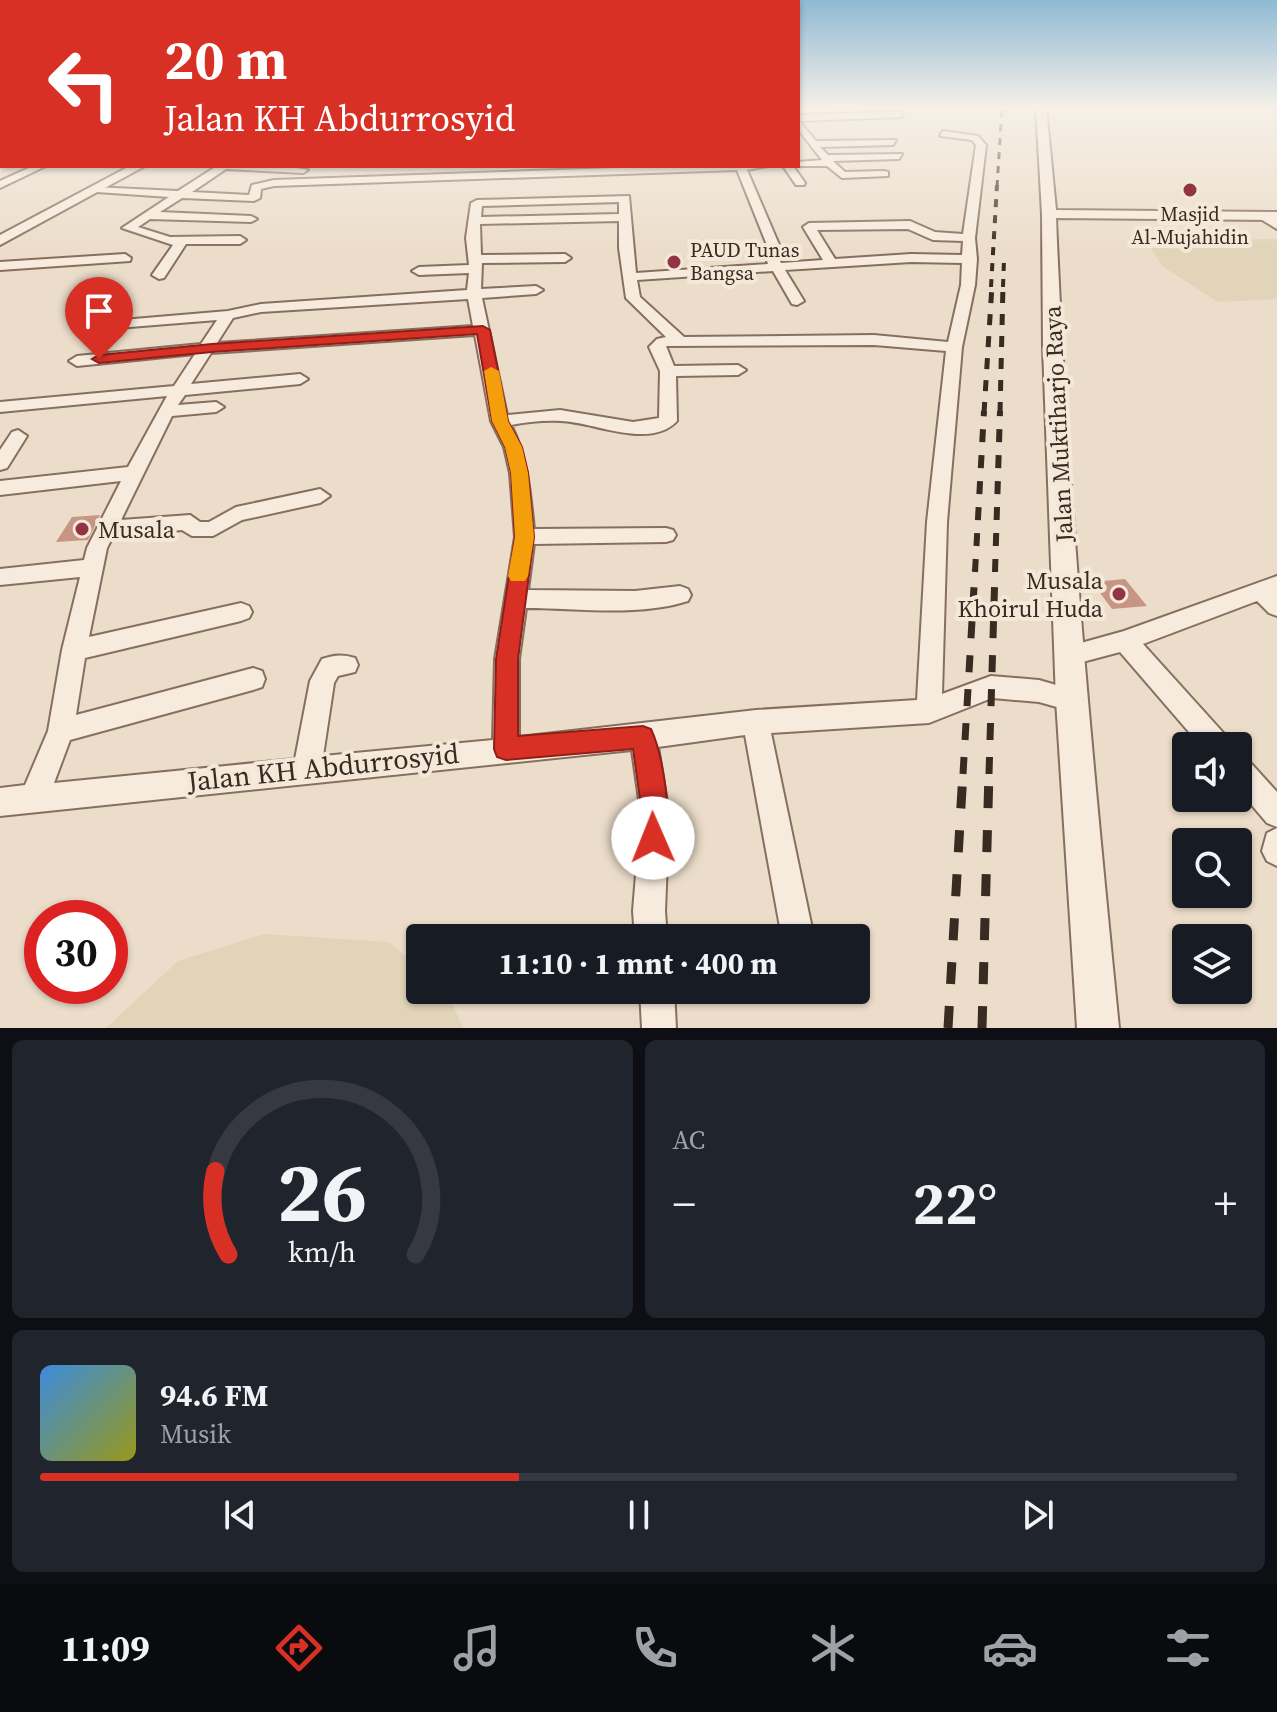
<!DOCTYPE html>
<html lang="id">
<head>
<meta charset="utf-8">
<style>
  body { margin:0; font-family:"Source Serif 4",serif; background:#20242c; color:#f1f3f6; height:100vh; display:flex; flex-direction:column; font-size:30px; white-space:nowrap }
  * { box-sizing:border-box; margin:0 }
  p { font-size:26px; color:#9ea1a6 }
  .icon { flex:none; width:44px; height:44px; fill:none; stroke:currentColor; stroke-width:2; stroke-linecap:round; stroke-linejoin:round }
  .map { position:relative; height:1028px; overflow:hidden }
  .drawer { display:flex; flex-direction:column; gap:12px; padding:12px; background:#0d0f14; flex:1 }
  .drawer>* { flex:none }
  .banner { position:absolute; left:0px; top:0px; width:800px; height:168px; box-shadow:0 2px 6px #0004; background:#d93025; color:#fff; overflow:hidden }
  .fabs { position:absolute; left:1172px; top:732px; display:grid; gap:16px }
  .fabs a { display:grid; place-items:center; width:80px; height:80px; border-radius:8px; background:#171b24; box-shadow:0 2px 6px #0004; font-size:40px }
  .speed { position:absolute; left:24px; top:900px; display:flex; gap:16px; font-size:40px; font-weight:700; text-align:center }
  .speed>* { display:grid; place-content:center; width:104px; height:104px; border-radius:50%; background:#171b24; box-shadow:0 2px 6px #0004; line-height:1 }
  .speed .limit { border:12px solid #d22; background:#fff; color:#111 }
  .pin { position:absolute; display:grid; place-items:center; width:68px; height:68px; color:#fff; margin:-82px -34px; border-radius:50% 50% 50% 0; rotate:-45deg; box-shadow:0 0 8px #0007 }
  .pin .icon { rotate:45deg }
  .me { position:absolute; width:88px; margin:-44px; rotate:359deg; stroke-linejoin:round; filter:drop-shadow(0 0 6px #0008) }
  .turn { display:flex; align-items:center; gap:28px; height:168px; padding:0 32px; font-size:36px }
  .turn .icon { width:104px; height:104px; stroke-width:2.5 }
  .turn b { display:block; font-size:56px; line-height:68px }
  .big { font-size:60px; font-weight:700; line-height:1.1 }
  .drawer .widget { flex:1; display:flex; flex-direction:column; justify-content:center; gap:12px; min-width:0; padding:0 28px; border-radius:12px; background:#20242c }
  .drawer .dial { align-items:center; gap:0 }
  .dial svg { height:208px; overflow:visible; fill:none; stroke:#363941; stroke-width:7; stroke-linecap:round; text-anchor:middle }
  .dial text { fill:#f1f3f6; stroke:none }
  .song { display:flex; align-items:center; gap:24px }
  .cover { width:96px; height:96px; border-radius:12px; background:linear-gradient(135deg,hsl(210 70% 55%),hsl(60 70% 35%)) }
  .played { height:8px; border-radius:4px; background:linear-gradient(90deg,#d93025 40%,#363941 40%) }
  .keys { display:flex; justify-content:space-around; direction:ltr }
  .heat { display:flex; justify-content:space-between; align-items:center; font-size:44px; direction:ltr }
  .drawer .tiles { flex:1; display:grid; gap:12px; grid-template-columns:1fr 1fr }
  .widget:last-child { grid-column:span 2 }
  .trip { position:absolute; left:406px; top:924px; width:464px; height:80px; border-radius:8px; background:#171b24; box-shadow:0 2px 6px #0004; font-weight:700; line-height:80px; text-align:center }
  .tabs { display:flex; height:128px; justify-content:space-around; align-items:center; background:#090b0e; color:#9ea1a6 }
  .tabs .icon { width:56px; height:56px }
  .tabs .on { color:#d93025 }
  .tabs b { font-size:36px; color:#f1f3f6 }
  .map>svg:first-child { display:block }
  .farmland { fill:#e1d4b8 }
  .building { fill:#c79583 }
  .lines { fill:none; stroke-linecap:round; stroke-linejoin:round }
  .minor-casing { stroke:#876f5f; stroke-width:4 }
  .tertiary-casing { stroke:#876f5f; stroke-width:4 }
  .minor { fill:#f7ebdd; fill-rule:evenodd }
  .tertiary { fill:#f7ebdd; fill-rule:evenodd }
  .rail-far5 { stroke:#392a22; stroke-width:3; stroke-dasharray:7 7; stroke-linecap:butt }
  .rail-far4 { stroke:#392a22; stroke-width:4; stroke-dasharray:8 8; stroke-linecap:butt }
  .rail-far3 { stroke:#392a22; stroke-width:5; stroke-dasharray:11 11; stroke-linecap:butt }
  .rail-far2 { stroke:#392a22; stroke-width:6; stroke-dasharray:13 13; stroke-linecap:butt }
  .rail-far1 { stroke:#392a22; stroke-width:7; stroke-dasharray:17 17; stroke-linecap:butt }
  .rail { stroke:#392a22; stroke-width:9; stroke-dasharray:22 22; stroke-linecap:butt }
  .route { fill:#d93025; stroke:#8d1f18; stroke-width:2 }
  .slow { fill:#f59e0b }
  .poi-dot { fill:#923442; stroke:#f4e8d9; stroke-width:3 }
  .labels { text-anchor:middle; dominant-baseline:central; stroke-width:8; stroke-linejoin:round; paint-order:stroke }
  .far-poi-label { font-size:20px; fill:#392a22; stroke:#f4e8d9 }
  .street-label { font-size:24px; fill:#392a22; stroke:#f4e8d9 }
  .poi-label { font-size:24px; fill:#392a22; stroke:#f4e8d9; text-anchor:start }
  .near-street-label { font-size:28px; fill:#392a22; stroke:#f4e8d9 }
</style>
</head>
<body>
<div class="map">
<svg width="1277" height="1028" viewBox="0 0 1277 1028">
  <rect width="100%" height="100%" fill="#ecddca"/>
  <path class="farmland" d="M1277 239V299L1218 302 1162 266 1151 248 1191 249 1192 241Z
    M264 934 389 942 420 968V990H446L463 1028H106L178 961Z"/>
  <path class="building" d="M100 515 88 540 56 542 72 517Z
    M1125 579 1147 606 1112 609 1092 582Z"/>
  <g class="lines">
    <defs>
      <path id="minor" d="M900 112 903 117 799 121 816 141 896 140 893 145 820 147 828 155 902 154 899 159 833 161 845 172 884 171 888 172V176L842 178 827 166H794H798V162L822 160 798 129V115Z
        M0 122H2V128H0Z
        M943 131 978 136 986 145 975 238 977 259 975 285 962 347 947 522 942 694 991 676 1039 680 1080 692 1084 700 1080 708 1071 711 1039 702 992 698 929 723 771 733 814 938H782L745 735 658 747 669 814 665 911 667 938H635L633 911 641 814 632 750 0 816V788L25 785 48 731 62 650 80 577 0 585V569L84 560 87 548 121 481 0 495V481L128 467 167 396 0 412V402L174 386 195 354 77 366 69 361 77 356 201 344 217 320 80 331 75 330V324L228 311 261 304 467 290 469 273 419 275 412 271 419 267 469 265 466 238 471 203 477 200 629 196 636 273 768 264 763 249 767 245 737 170 274 186 261 189 260 198 254 201 182 198 160 212 251 216 257 219 251 222 150 219 138 227 170 237 240 236 246 240 240 244H186L164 278 159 279 152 275 173 245 122 228 169 197 97 192 93 191V187L178 191 217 166H285L308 170 303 173 226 169 192 192 249 195 252 185 274 180 675 166H768L747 170 780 247 776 251 781 263 823 260 803 227 809 223 910 221 935 232 963 234 976 145 972 140 940 136ZM619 202V214L481 217 482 206ZM619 221V248L626 298 666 337 657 339 649 347 660 371 659 418 633 422 560 410 507 415 482 298 536 294 543 290 536 286 481 289 482 263 565 262 571 258 565 254 481 255 480 224ZM908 229 933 240 963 241 962 255 911 254 835 259 817 230ZM911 262 962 263 961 285 948 342 874 335 684 337 640 297 637 280 773 271 792 304 797 305 804 301 785 270ZM468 299 473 326 217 343 233 318 261 312ZM475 335 491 421 504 447 510 473 515 537 495 659 493 740 323 756 334 683 338 676 355 672 358 665 355 658C343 654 334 655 322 659L310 681 295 759 54 783 70 740 253 690 262 687 265 679 262 671 253 668 76 715 85 658 241 621 249 618 252 612 249 606 241 603 89 637 107 548 113 536 182 530 192 536H213L242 520 320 503 330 496 320 489 236 507 209 522H200L190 515 121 520 172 416 216 412 224 407 216 402 178 405 185 395 300 384 308 379 300 374 191 384 211 353ZM874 345 946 351 927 522 917 700 756 710 519 737V659L526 608C577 608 638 617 688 601L691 595 688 589 680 586 635 591 528 590 534 544 666 542 673 540 676 535 673 530 666 528 534 529C530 492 528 458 511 425 527 422 544 420 561 421 594 422 650 450 677 421L676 376 738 375 746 370 738 365 674 366 666 346Z
        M2 138V144L0 145V139Z
        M2 155V161L0 162V156Z
        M33 166H46L0 188V181Z
        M783 166H793L805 183 804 185H796Z
        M1259 214H1267L1277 220V229L1259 218Z
        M125 254 131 258 130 261 0 270V262Z
        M18 430 27 436 7 468 0 470V450L12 432Z
        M1277 576V616L1269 613 1257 601 1143 644 1227 737 1231 746H1201L1120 652 1071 665 1063 662 1059 655 1063 648 1124 631Z
        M1238 756 1248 760 1277 792V827L1267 823 1238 789Z
        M1277 828V866L1267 861 1262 851 1267 833Z
        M640 990H674L676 1028H642Z"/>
      <path id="tertiary" d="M1036 107H1046L1056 210 1277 212V220L1056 218C1067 489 1092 758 1119 1028H1077L1056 700 1043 347 1042 214Z
        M130 166H145L0 245V235Z"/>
    </defs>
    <use href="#minor" class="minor-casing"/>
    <use href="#tertiary" class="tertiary-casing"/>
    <use href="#minor" class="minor"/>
    <use href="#tertiary" class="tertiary"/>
    <path class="rail-far5" d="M997 187 1002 107"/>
    <path class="rail-far4" d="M991 287 997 185
      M1003 287 1004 260"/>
    <path class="rail-far3" d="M984 413 992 285
      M1000 413 1003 285"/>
    <path class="rail-far2" d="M975 572 984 411
      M995 572 1000 411"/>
    <path class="rail-far1" d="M963 774 975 570
      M989 774 995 570"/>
    <path class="rail" d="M948 1028 963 772
      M982 1028 989 772"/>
  </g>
  <linearGradient id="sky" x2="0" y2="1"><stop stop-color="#8fb9d4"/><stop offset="0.43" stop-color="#f6f0e7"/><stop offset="1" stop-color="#f6f0e7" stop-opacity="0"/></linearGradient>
  <rect width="1277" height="251" fill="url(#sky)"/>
  <path class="route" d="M483 326 490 330 508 421 522 447 528 473 534 537 518 659V736L643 726 651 729C663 755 674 822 663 848L653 852 644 848 640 838 642 814 633 749 506 760 497 757 494 749 496 659 515 537 511 473 505 447 492 421 477 334 212 352 99 363 92 359 99 355 212 344Z"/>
  <path class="slow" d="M491 367 499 371 508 421 522 447 528 473 534 537 528 576 525 581H511L508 576 515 537 511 473 505 447 492 421 484 371Z"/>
  <g class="poi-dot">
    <circle cx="1190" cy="190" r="8"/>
    <circle cx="674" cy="262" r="8"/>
    <circle cx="82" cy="529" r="8"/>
    <circle cx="1119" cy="594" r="8"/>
  </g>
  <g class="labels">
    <g class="far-poi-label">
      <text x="1190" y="214">Masjid<tspan x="1190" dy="23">Al-Mujahidin</tspan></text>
      <text x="690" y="250" text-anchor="start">PAUD Tunas<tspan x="690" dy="23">Bangsa</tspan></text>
    </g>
    <g class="street-label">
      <text transform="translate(1058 424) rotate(-93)">Jalan Muktiharjo Raya</text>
    </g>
    <g class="poi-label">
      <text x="98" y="529">Musala</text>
      <text x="1103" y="580" text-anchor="end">Musala<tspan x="1103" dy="28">Khoirul Huda</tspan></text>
    </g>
    <g class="near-street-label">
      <text transform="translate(323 767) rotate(-6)">Jalan KH Abdurrosyid</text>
    </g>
  </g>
</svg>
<div class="fabs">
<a><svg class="icon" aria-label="sound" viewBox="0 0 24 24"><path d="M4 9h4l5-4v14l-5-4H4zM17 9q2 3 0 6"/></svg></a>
<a><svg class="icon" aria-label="search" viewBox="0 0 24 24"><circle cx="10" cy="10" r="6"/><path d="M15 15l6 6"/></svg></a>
<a><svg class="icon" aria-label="layers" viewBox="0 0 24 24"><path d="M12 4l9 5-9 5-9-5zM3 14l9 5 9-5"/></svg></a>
</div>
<div class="speed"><div class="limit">30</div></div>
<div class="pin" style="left:99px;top:359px;background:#d93025"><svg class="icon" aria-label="arrive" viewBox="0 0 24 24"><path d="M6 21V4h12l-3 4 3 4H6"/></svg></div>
<svg class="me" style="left:653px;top:838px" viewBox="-20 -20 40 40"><circle r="19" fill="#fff"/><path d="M0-13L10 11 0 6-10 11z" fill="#d93025"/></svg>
<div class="trip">11:10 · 1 mnt · 400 m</div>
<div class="banner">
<div class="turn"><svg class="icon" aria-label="left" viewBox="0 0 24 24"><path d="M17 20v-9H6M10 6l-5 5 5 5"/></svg><div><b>20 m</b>Jalan KH Abdurrosyid</div></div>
</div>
</div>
<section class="drawer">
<div class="tiles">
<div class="widget dial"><svg viewBox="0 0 100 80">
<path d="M14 69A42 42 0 1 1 86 69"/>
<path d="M14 69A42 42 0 0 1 9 37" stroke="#d93025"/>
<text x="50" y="56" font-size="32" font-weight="700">26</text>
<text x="50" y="72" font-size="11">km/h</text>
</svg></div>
<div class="widget"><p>AC</p>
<div class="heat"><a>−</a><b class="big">22°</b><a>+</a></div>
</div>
<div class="widget">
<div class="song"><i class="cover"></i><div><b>94.6 FM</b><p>Musik</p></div></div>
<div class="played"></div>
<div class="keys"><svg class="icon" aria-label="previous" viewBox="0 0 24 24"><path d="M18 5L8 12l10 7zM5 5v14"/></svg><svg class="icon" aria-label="pause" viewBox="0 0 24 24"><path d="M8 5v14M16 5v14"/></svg><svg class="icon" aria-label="next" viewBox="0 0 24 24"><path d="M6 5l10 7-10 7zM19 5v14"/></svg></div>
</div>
</div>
</section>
<nav class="tabs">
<b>11:09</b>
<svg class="icon on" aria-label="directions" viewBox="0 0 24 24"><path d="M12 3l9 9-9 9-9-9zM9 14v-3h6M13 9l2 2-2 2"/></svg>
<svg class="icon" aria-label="music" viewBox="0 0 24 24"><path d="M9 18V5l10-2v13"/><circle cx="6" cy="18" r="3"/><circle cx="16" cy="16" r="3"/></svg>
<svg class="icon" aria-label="phone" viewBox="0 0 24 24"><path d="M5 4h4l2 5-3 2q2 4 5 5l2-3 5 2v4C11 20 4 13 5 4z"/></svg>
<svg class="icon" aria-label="climate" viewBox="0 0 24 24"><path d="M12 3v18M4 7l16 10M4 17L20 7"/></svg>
<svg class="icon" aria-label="car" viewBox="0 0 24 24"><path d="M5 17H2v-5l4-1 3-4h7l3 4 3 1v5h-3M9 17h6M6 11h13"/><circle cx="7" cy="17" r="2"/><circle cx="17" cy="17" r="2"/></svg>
<svg class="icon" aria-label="filters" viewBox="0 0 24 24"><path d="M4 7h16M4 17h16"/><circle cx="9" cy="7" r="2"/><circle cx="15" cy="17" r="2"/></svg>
</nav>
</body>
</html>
